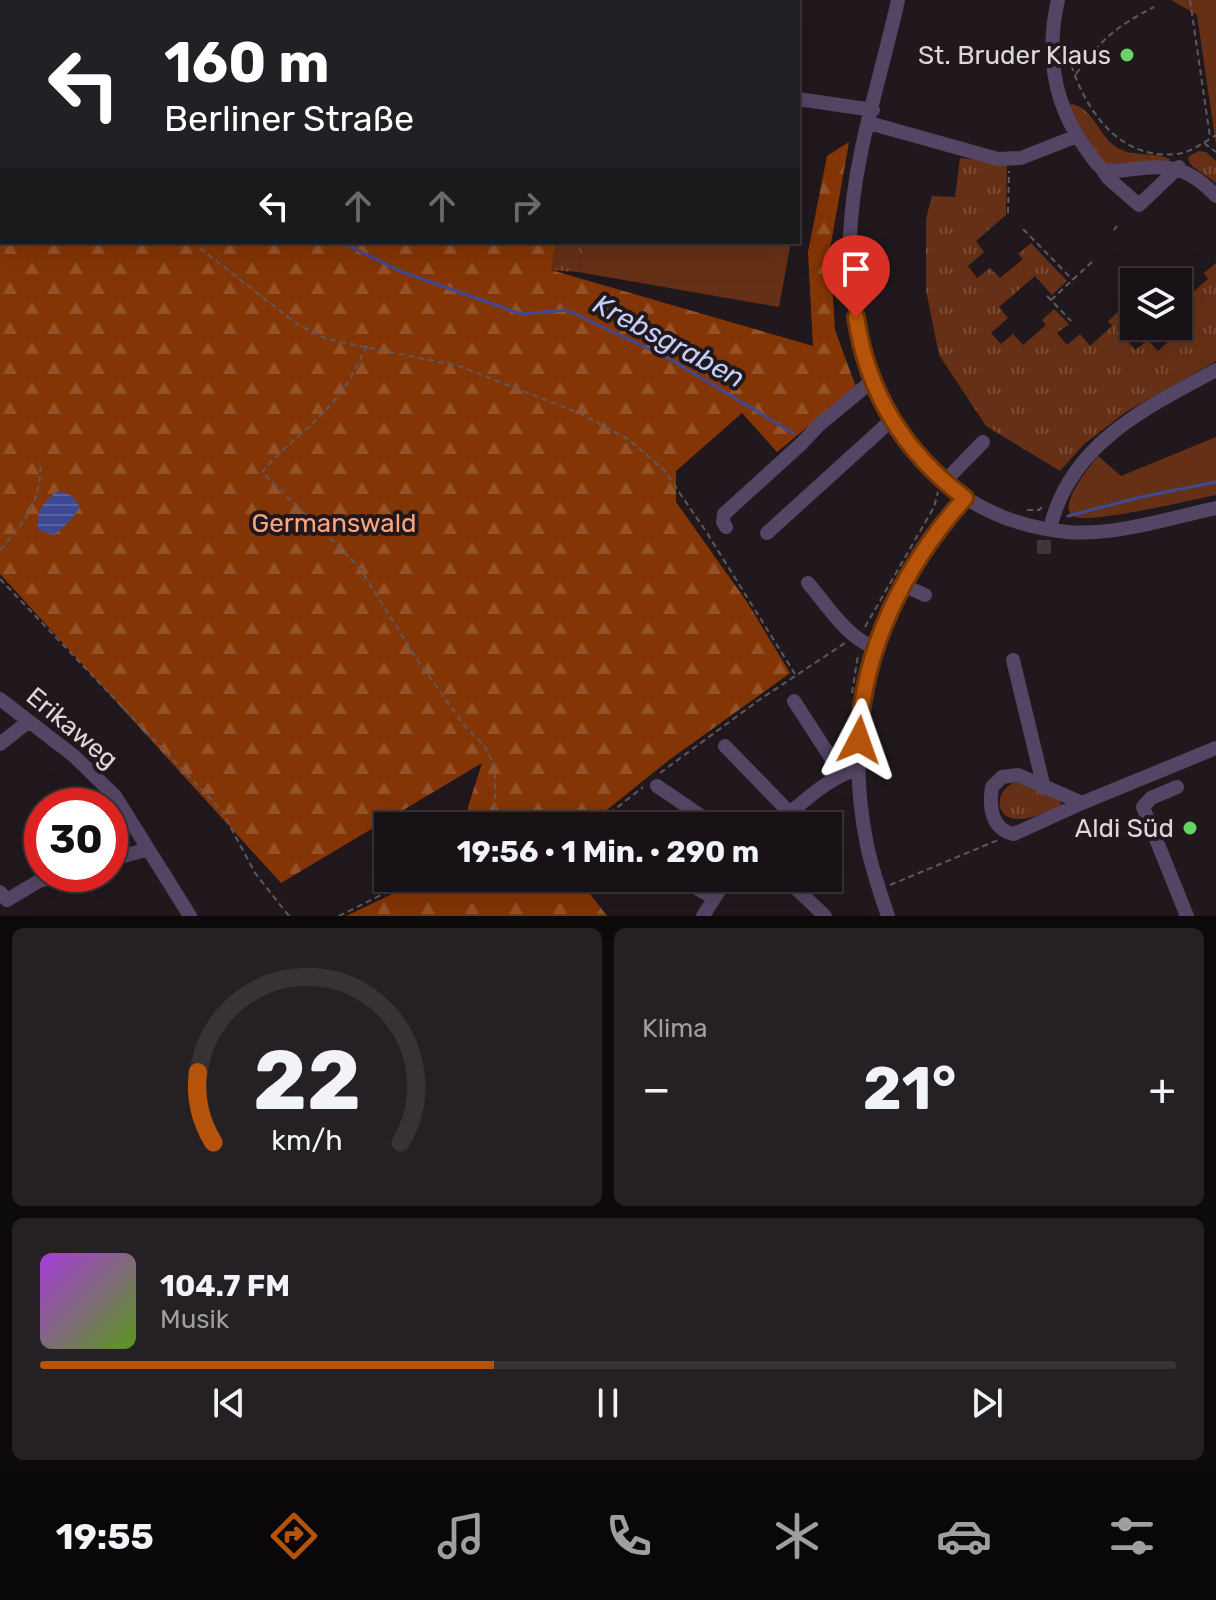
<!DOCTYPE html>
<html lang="de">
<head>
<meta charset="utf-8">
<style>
  body { margin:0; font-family:Rubik,sans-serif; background:#252023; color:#f1f3f6; height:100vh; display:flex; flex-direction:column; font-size:30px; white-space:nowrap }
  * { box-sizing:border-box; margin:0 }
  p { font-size:26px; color:#9f9ea1 }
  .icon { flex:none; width:44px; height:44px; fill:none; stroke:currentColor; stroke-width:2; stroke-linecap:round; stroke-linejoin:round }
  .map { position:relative; height:916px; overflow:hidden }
  .side { display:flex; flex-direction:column; gap:12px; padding:12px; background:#0d0a0c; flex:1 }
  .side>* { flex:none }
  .top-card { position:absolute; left:0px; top:0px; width:800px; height:244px; box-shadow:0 8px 32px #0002,0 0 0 2px #363235; background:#202124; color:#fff; overflow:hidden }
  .tools { position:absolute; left:1120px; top:268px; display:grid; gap:16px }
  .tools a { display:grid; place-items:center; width:72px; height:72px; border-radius:0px; background:#181216; box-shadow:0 8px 32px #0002,0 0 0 2px #363235; font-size:40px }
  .speed { position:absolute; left:24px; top:788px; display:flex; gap:16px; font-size:40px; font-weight:700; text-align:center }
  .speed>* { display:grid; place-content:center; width:104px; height:104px; border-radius:50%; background:#181216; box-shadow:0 8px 32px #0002,0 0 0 2px #363235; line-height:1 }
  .speed .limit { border:12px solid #d22; background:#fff; color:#111 }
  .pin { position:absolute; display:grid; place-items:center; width:68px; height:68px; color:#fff; margin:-82px -34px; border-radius:50% 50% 50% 0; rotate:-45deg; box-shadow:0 0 8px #0007 }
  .pin .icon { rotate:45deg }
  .me { position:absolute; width:88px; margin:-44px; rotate:4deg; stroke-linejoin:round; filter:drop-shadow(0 0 6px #0008) }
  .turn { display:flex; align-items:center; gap:28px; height:168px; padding:0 32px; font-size:36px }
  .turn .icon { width:104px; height:104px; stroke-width:2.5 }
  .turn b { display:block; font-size:56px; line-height:68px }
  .lanes { display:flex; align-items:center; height:76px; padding:0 32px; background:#0003; justify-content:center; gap:40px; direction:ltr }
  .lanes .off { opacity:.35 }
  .big { font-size:60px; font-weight:700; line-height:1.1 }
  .side .widget { flex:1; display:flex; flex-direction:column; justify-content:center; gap:12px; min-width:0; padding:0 28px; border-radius:12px; background:#252023 }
  .side .dial { align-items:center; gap:0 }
  .dial svg { height:208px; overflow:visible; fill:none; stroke:#363235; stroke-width:7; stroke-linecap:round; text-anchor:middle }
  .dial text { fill:#f1f3f6; stroke:none }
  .song { display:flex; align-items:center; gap:24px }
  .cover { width:96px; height:96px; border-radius:12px; background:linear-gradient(135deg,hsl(280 70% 55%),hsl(90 70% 35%)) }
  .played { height:8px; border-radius:4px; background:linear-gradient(90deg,#b45309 40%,#363235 40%) }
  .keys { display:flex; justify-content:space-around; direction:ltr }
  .heat { display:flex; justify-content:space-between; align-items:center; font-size:44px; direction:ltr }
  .side .tiles { flex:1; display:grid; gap:12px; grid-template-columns:1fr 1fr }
  .widget:last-child { grid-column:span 2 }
  .trip { position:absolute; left:374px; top:812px; width:468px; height:80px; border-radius:0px; background:#181216; box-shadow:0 8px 32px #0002,0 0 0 2px #363235; font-weight:700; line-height:80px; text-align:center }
  .tab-bar { display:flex; height:128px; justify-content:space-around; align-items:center; background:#0a0709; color:#9f9ea1 }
  .tab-bar .icon { width:56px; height:56px }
  .tab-bar .active { color:#b45309 }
  .tab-bar b { font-size:36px; color:#f1f3f6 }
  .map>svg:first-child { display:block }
  .grass { fill:url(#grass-tufts) }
  .forest { fill:url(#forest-firs) }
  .park { fill:#663016 }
  .water { fill:url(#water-rules) }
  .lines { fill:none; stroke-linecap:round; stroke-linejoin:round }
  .stream { stroke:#3e4993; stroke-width:3 }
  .minor-tunnel { stroke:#3c353a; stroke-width:14; stroke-dasharray:14 7; stroke-linecap:butt }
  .path { stroke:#5f585c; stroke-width:2; stroke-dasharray:6 4; stroke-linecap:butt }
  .minor { stroke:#544564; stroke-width:14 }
  .route-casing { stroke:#753606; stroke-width:20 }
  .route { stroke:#b45309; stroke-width:14 }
  .poi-dot { fill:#67d466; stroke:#20181d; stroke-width:3 }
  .labels { text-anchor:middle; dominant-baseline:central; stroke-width:8; stroke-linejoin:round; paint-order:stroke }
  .poi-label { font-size:26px; fill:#ddd7db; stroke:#20181d; text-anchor:end }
  .park-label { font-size:26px; fill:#ffa57c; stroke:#20181d }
  .street-label { font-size:26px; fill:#ddd7db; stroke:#20181d }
  .water-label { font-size:28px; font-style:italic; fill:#c4cff9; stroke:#20181d }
</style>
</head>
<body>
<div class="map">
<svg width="1216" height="916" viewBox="0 0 1216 916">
  <defs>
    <pattern id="grass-tufts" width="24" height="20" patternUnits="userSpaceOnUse" patternTransform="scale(2)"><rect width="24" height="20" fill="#663016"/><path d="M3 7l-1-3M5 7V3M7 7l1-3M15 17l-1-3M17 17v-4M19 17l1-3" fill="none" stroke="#7b4d37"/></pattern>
    <pattern id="forest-firs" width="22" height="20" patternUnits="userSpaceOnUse" patternTransform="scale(2)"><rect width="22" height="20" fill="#843505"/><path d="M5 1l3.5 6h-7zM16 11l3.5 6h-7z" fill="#955229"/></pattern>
    <pattern id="water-rules" width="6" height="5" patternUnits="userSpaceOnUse" patternTransform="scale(2)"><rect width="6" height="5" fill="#3e4993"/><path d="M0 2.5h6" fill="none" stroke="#5962a2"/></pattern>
  </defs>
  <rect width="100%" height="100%" fill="#20181d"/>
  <path class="grass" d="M152 0H517L519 2H152Z
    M1072 104C1094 109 1098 135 1116 147 1133 158 1153 151 1170 159L1168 162 1111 166 1103 163 1067 107Z
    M1199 151 1206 152 1216 161V183L1192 166 1188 160 1189 156Z
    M960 158 1007 163 1006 215 976 241 984 252 968 266 977 278 990 268 1000 278 1023 259 1018 254 1031 243 1067 281 1052 295 1035 276 999 307 1008 318 991 333 1001 344 1013 334 1023 345 1046 325 1042 320 1054 309 1069 324 1057 333 1067 345 1080 334 1090 346 1112 326 1108 321 1120 310 1136 329 1126 339 1135 350 1148 340 1158 351 1180 331 1176 326 1188 315 1178 304V290L1186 298 1208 279 1204 273 1216 263V361L1126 412 1084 444 1060 471 986 426 939 355 926 290V219L932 196 955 197Z
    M556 242H584L578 272 550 270Z
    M1019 781 1060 799 1061 805C1049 811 1031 820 1017 819 991 817 996 786 1019 781Z"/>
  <path class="forest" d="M0 0 152 2H2V242H556L551 270 813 346 808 252 827 156 849 142 830 249 835 330 856 387 777 452 742 413 676 471V502L747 602 790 673 669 760 587 826H469L468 807 482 763 281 883 0 574Z
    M426 878H578L607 916H346Z"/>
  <path class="park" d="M1171 0H1216V145L1197 15Z
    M584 242H791L779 307 578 272Z
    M1216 437V495C1195 499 1081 527 1071 515 1060 502 1090 466 1098 456L1121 476Z"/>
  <path class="water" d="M58 491 71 495 80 507 69 522 54 535 38 530C36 510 43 503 58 491Z"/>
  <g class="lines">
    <path class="stream" d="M115 0V2
      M341 242 400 271 521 314 567 310 668 358 793 433
      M1068 516 1141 497 1216 482"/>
    <path class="minor-tunnel" d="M1037 547H1055"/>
    <path class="path" d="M1190 0 1210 137
      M39 2 41 0
      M0 22 2 24
      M0 34 2 33
      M1066 46C1078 99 1113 161 1177 154 1192 152 1204 142 1216 135
      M1076 74C1102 39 1115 27 1154 7
      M1204 143 1216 152
      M0 207 2 206
      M1008 213 1009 171
      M1023 229 1073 280
      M1114 230 1117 226
      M192 242 297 324 327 339 459 366 579 413 628 439 664 470 707 533 795 674
      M1047 296 1071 321
      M1051 300 1095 259
      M367 346C360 359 354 373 346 385 324 419 288 441 262 472L359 567 418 661 464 725 485 747 495 767V826
      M1027 510H1039L1043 506
      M0 550C28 517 39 506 41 462
      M0 579 222 811 255 873 289 916
      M865 627 934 507 938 492
      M852 693 858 655
      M660 773 759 700 845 643
      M594 826 643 787
      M890 885 998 840
      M339 916 415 878"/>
    <path class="minor" d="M608 0 610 2
      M898 0C881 78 853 157 850 237 847 377 913 517 1067 532 1115 536 1169 518 1216 508
      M1058 0C1046 52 1053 102 1084 146 1089 153 1096 165 1103 169 1113 173 1124 170 1134 169 1170 164 1190 168 1216 196
      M798 99 873 110
      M869 123 998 159 1021 158 1077 136
      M1102 169 1108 178 1139 205 1179 167
      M944 482 983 442
      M726 527 723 522 724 514 801 444 820 424 872 381
      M1050 529C1069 444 1146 408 1216 370
      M767 533 885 426
      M808 583C827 605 847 638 875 648
      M903 585 925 595
      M1013 660 1044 788
      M0 699 74 756 115 796 190 916
      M794 701 842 775
      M0 744 28 722
      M725 746 790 813
      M657 786 716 826
      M1177 787 1151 798 1143 807 1187 916
      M1082 803 1018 775 1002 777 992 787C989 806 991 830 1014 834L1082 803 1216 748
      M775 826C796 808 831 774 858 770
      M110 860 148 849
      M678 878 714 898
      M785 878 825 916
      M0 892 7 900 39 881 63 874
      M703 916 727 878
      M888 916C880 893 872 869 867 845 840 714 878 597 965 498"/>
  </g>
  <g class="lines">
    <defs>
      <path id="route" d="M856 317C867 392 905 453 965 498 905 565 862 649 859 740"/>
    </defs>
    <use href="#route" class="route-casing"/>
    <use href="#route" class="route"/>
  </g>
  <g class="poi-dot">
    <circle cx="1127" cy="55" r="8"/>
    <circle cx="1190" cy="828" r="8"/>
  </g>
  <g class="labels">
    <g class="poi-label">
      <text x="1111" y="55">St. Bruder Klaus</text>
      <text x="1174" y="828">Aldi Süd</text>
    </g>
    <g class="park-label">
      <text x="334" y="523">Germanswald</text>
    </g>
    <g class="street-label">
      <text transform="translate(72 728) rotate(40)">Erikaweg</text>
    </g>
    <g class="water-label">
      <text transform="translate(669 341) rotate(28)">Krebsgraben</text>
    </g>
  </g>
</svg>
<div class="tools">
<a><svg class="icon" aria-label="layers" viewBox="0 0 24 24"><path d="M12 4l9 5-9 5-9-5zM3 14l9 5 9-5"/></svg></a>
</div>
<div class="speed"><div class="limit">30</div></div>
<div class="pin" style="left:856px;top:317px;background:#d93025"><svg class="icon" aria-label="arrive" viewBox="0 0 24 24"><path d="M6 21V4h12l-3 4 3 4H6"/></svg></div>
<svg class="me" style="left:859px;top:740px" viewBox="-20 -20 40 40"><path d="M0-17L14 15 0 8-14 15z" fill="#b45309" stroke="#fff" stroke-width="4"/></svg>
<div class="trip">19:56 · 1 Min. · 290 m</div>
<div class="top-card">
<div class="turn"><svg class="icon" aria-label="left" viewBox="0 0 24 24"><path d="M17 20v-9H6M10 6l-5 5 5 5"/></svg><div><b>160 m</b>Berliner Straße</div></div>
<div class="lanes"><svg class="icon" aria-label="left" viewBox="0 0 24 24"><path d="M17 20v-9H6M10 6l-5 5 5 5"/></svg><svg class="icon off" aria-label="ahead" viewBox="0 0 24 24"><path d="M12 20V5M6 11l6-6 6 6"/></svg><svg class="icon off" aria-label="ahead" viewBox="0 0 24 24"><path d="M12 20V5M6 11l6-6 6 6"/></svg><svg class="icon off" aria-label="right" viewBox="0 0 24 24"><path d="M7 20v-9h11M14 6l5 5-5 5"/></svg></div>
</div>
</div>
<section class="side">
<div class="tiles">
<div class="widget dial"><svg viewBox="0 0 100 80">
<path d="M14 69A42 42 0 1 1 86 69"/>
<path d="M14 69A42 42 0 0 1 8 42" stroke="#b45309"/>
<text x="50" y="56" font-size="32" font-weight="700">22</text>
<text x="50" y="72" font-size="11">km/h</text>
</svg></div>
<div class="widget"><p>Klima</p>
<div class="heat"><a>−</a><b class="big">21°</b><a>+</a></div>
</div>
<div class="widget">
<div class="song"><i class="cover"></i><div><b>104.7 FM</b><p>Musik</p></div></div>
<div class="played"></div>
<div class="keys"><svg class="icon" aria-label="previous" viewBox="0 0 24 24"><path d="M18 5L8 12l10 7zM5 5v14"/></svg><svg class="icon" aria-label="pause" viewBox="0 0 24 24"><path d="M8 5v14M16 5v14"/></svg><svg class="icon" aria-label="next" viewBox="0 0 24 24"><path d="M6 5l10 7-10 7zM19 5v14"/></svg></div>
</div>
</div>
</section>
<nav class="tab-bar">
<b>19:55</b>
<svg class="icon active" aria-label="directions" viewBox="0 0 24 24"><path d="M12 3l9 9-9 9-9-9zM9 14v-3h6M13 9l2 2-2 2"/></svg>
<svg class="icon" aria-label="music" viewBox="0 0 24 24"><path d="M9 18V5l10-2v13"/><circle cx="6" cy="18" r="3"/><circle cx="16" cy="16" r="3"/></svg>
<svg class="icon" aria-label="phone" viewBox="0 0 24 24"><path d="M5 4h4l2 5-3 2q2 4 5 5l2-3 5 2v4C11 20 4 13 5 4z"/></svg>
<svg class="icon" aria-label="climate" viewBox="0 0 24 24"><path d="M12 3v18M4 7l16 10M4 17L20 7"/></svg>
<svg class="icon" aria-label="car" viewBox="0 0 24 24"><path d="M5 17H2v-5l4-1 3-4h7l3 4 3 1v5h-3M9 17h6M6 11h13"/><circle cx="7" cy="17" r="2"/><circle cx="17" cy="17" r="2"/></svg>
<svg class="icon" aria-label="filters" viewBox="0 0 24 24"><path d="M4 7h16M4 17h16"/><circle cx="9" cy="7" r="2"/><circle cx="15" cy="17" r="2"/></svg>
</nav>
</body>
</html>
